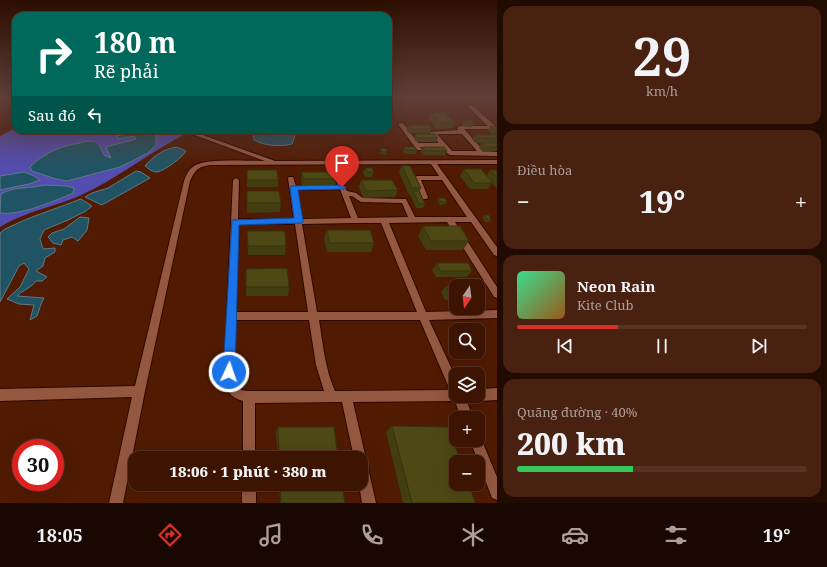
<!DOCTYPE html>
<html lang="vi">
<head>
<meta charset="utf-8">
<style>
  body { margin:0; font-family:"Noto Serif",serif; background:#482111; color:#f1f3f6; height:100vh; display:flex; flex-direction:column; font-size:15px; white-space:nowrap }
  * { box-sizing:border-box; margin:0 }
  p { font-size:13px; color:#ad9e99 }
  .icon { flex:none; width:22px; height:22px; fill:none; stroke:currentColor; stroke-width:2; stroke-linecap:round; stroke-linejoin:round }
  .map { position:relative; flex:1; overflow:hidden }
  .drawer { display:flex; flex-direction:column; gap:6px; padding:6px; background:#220b01; width:330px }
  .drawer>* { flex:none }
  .guide { position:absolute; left:12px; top:12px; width:380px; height:122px; border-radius:12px; box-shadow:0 4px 16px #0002,0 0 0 1px #563324; background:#00695c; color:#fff; overflow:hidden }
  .needle { width:26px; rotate:194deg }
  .controls { position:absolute; left:449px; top:279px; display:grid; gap:8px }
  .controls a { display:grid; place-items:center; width:36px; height:36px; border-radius:8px; background:#3d1402; box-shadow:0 4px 16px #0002,0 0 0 1px #563324; font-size:20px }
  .speed { position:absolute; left:12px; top:439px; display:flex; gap:8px; font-size:20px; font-weight:700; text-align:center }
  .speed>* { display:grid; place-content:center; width:52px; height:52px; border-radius:50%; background:#3d1402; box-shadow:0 4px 16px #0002,0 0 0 1px #563324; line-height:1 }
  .speed .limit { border:6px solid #d22; background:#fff; color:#111 }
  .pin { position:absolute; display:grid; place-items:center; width:34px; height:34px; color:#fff; margin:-41px -17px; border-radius:50% 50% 50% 0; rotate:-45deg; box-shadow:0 0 4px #0007 }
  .pin .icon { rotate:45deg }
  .me { position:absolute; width:44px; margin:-22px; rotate:3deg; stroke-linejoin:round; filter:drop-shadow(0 0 3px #0008) }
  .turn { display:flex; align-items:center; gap:14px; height:84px; padding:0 16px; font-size:18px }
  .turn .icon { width:52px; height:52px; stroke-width:2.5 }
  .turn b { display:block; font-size:28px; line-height:34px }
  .then { display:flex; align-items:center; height:38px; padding:0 16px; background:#0003; gap:8px; font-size:15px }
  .big { font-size:30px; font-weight:800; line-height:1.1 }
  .drawer .widget { flex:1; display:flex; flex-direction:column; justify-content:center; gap:6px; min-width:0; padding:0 14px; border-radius:12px; background:#482111 }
  .drawer .dial { align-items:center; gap:0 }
  .dial b { font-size:52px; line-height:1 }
  .song { display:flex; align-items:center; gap:12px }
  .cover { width:48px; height:48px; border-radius:6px; background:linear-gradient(135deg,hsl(150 70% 55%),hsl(30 70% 35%)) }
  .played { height:4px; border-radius:2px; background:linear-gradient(90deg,#d93025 35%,#563324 35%) }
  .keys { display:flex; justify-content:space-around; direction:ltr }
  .heat { display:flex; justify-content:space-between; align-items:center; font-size:22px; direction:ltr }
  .charge { height:6px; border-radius:3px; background:linear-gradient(90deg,#34c759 40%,#563324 0) }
  .trip { position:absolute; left:128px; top:451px; width:240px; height:40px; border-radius:12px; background:#3d1402; box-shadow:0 4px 16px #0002,0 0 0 1px #563324; font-weight:800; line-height:40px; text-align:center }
  .tabs { display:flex; height:64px; justify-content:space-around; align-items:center; background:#180801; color:#ad9e99 }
  .tabs .icon { width:28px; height:28px }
  .tabs .on { color:#d93025 }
  .tabs b { font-size:18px; color:#f1f3f6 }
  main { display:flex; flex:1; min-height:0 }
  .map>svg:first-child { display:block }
  .forest { fill:#534daf }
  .water { fill:#205464; stroke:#607a81 }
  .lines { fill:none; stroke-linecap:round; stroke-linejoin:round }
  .minor-casing { stroke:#2f0700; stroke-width:2 }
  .minor { fill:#945841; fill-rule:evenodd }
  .wall { fill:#433e12 }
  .shaded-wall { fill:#37320f }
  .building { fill:#4e4815; stroke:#37320f }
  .route { fill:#1a73e8; stroke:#114b97 }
</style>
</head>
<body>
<main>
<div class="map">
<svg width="497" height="503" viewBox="0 0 497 503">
  <rect width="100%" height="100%" fill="#511b03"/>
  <path class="forest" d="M16 128V130H181L187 133C150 152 117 179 79 196 53 207 24 212 0 227V136Z"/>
  <path class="water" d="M140 130H151L156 136V145L148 153 120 167 67 181 56 179 32 171 30 167C44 153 60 146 80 143 86 141 92 140 98 143L104 155 111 158 106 147 136 139 134 136 118 139 117 136Z
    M253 130H300L295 135 292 144C282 147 264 146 254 140Z
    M177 147 186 151C183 157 164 171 157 172 152 172 149 169 145 166 152 157 165 148 177 147Z
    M136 171 141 172 150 178 102 205 85 197 92 193 108 188Z
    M24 172 34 176 40 180 29 184 0 190V176Z
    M44 185 66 186 74 188 73 193C55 201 19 216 0 213L1 194C15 186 29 189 44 185Z
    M81 199 92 206 86 211 68 220 44 230 40 239 43 249 55 248V252L45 258 43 266 36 271 47 277 42 281H36C31 288 23 290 17 296L44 298 41 304 37 316 30 320 34 305 19 304 7 299 20 287 29 269 24 263 19 266 0 302V233L5 229 27 219Z
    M80 217 89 218 87 230 78 241 72 237 63 240 61 245 53 243 48 237 52 233 64 229Z"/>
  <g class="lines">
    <defs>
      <path id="minor" d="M468 105H472L496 127 493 129H464L484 151 497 152V156L450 155 448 154 442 147H420L422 149 421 150H417L398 124 403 123 418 143H439L430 133 431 132 459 130 457 128 460 126H488L468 107ZM437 134H462L477 151H452Z
        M181 130H189L275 161 497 160V164H437L497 247V256L494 255 471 222H455L497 287V298L494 297 447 222 389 223 426 312 497 310V318L429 320 456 378V396H465L473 418H461L455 401 353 402 376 503H362L359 484H361V458H354L342 402 255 403V458H243V401C227 396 225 389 224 372L233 180 236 178 239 180 238 219H294L288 178 289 177H293L296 186 338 185 335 179 324 177V175L339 176 347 191 356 193 363 198 406 199 415 217H467L442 180H421L428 197 427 199H423L414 178 417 176H439L431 164 211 165C199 166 195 170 190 181L145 391 123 503H109L132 397 0 401V389L135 386 184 181C186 175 189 169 194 166 205 158 249 161 265 161ZM340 189 351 218 301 219 296 190ZM349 196H352L361 202 402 203 408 217 358 218ZM354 223H381L417 312H317L302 224ZM238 224H295L308 312H236ZM236 320H309L316 365 324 391H249C245 391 240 390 237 387 231 380 235 332 236 320ZM319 320H420L450 390 335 391C325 369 323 344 319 320Z
        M497 388V400L478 401 474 399 473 396H478V389Z
        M478 435 480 436 497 477V500L492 498 470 440H478Z
        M242 484H256V503H242Z"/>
    </defs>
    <use href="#minor" class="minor-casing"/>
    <use href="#minor" class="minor"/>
  </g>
  <path class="wall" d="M431 113 448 115V116L455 122 452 128 436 129 433 125 434 124 428 119Z
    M464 120 474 123 472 127H465L462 124Z
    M408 125 431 129 430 133H409L407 130Z
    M490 126 497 127V134L496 135 497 136V143H475L472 139 474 135H493L488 130Z
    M415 134 438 138 436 142H416L414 139Z
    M482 143H497V151L483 152 479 148Z
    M404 147 417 150 415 154H405L403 152Z
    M423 147 447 151 445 155H423L421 151Z
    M381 148 387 152V155L380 154V150Z
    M402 165 421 188 419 192 425 204 423 208H416L411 196V195H409L399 172Z
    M365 168 374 172 372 177H365L363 172Z
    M464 169 487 175 490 170H497V189L492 183 488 189H470L460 176Z
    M247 170 278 180V187H247Z
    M302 172 336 179 335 186 302 185 301 178Z
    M361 180 398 190 395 197 363 198 359 187Z
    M247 191 281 203 280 212 247 213Z
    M438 198 447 202 446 204 440 205 437 200Z
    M484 215 491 220 490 222H485L482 217Z
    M423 226 469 241 463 250H426L418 236Z
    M327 230 374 243 371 252H327L324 239Z
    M247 231 286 246 285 255H248Z
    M437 263 472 271 467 277H436L432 270Z
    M246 269 289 287 288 296H246Z
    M446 286H481L486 294 480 300H478V286H456V300H445L441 292Z
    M392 426 475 503H403L386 432Z
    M278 427 338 458H278L276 432Z
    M279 484H342L345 503H280Z"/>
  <path class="shaded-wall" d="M496 131H497V134L493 135Z"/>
  <path class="building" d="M446 112 448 115H446L455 122H438L436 119H438L431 113Z
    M464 120H471L474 123H467Z
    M408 125H429L431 129H411Z
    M490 126 497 127V131H496Z
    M415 134H435L438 138H418Z
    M474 135H496L497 136V138H478Z
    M482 143H497V147H485Z
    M404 147H415L417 150H406Z
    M423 147H444L447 151H425Z
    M381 148 387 149V152H381Z
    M402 165 410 166 421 188H412Z
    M365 168H372L374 172H367Z
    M464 169H481L493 183H474Z
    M247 170H277L278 180H247Z
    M490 170H497V177Z
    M302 172H334L336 179H303Z
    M361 180H392L398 190 366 191Z
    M247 191H279L281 203H247Z
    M413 191H419L425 204H419Z
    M438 198H444L447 202H441Z
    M484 215H489L491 220 486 219Z
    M423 226H460L469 241H431Z
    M327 230H370L374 243H330Z
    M247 231H285L286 246H248Z
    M437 263H468L472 271H440Z
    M287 268 289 287H246V269Z
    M446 286H481L486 294H478V286H456V294H450Z
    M392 426 448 427 461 462H456V484H469L475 503H412Z
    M278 427H334L338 458H279Z
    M280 484H342L345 503H281Z"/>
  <linearGradient id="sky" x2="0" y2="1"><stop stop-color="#2d0f02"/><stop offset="0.58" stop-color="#5f3f39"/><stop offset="1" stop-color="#5f3f39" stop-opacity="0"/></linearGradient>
  <rect width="497" height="167" fill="url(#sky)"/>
  <path class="route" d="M342 185 346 187 345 189 298 190 303 221 302 223 239 225 235 372 234 376 229 378 225 376 223 372 232 220 294 218 290 188 291 186Z"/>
</svg>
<div class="controls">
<a><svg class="needle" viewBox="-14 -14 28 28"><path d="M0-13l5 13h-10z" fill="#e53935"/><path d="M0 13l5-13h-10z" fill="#ad9e99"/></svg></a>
<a><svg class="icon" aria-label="search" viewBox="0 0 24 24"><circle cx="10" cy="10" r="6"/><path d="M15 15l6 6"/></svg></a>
<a><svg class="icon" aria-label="layers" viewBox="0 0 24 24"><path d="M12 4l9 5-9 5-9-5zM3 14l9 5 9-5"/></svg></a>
<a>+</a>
<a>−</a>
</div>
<div class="speed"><div class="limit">30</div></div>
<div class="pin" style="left:342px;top:187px;background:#d93025"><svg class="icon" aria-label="arrive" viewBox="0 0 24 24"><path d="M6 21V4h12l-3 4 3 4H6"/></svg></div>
<svg class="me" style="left:229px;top:372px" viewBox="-20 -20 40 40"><circle r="17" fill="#1a73e8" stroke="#fff" stroke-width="3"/><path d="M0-11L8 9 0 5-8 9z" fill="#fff"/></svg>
<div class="trip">18:06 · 1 phút · 380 m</div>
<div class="guide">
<div class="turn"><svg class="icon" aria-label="right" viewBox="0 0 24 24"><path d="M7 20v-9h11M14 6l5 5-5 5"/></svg><div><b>180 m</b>Rẽ phải</div></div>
<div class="then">Sau đó<svg class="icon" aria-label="left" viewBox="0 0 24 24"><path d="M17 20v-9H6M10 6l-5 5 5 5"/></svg></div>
</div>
</div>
<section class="drawer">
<div class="widget dial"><b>29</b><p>km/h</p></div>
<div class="widget"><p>Điều hòa</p>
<div class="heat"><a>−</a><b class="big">19°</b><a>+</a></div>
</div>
<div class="widget">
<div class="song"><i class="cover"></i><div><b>Neon Rain</b><p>Kite Club</p></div></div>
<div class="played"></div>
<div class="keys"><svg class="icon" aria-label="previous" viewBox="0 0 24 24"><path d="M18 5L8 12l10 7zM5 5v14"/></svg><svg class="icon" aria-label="pause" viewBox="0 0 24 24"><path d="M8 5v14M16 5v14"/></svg><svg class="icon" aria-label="next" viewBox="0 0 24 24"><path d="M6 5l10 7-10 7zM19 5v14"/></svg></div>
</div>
<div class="widget"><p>Quãng đường · 40%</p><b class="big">200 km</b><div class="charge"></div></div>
</section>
</main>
<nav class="tabs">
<b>18:05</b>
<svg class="icon on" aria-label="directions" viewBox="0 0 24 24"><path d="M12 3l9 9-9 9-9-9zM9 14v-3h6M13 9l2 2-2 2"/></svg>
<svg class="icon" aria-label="music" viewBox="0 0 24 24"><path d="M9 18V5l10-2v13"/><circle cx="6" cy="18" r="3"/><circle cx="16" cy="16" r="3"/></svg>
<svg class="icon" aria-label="phone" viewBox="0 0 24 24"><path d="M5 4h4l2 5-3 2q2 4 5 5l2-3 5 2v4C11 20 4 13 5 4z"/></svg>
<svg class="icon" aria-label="climate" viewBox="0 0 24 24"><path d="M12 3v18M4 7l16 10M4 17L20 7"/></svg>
<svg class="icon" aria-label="car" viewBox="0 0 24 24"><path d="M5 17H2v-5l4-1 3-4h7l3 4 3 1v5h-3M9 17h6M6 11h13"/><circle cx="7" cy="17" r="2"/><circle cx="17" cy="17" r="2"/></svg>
<svg class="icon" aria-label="filters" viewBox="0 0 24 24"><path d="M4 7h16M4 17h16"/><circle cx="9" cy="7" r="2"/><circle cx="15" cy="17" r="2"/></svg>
<b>19°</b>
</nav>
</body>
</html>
